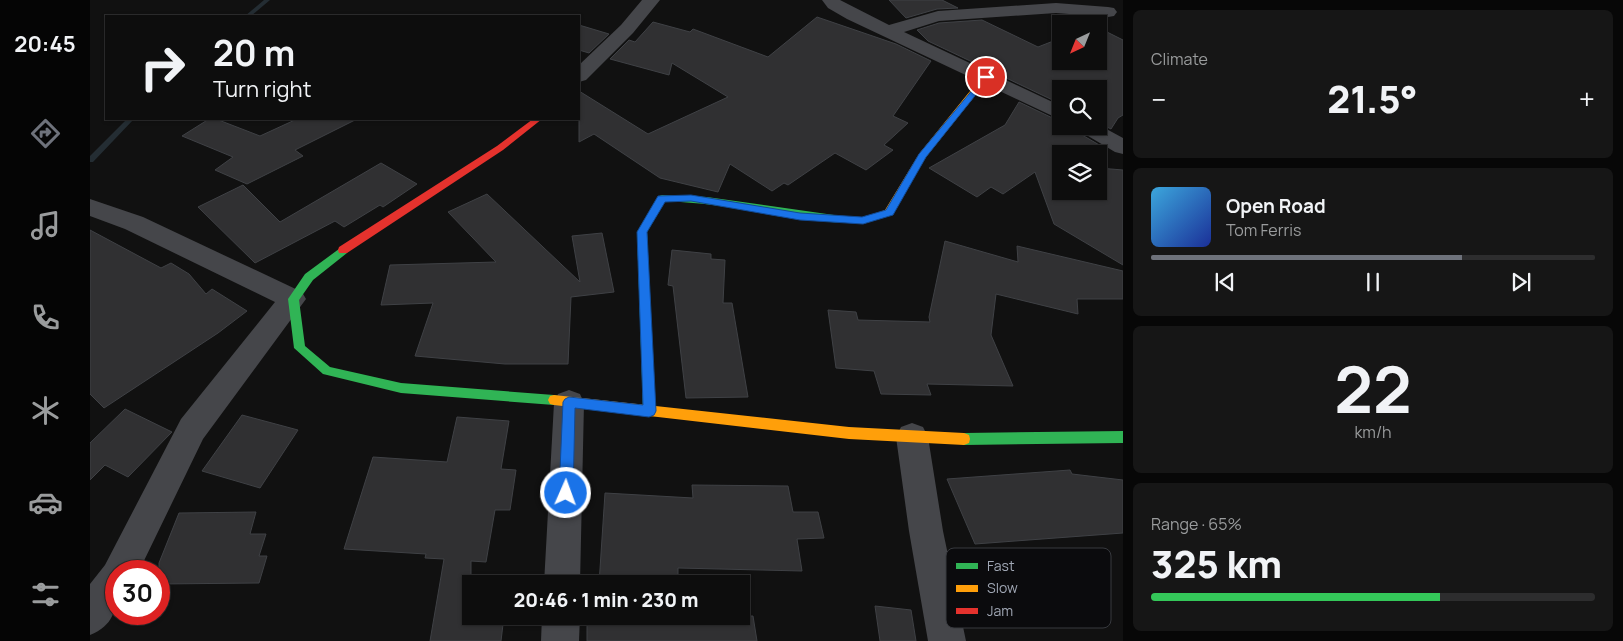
<!DOCTYPE html>
<html lang="en">
<head>
<meta charset="utf-8">
<style>
  body { margin:0; font-family:Manrope,sans-serif; background:#161616; color:#f1f3f6; height:100vh; display:flex; flex-direction:column; font-size:19px; white-space:nowrap }
  * { box-sizing:border-box; margin:0 }
  p { font-size:16px; color:#9a9c9d }
  .icon { flex:none; width:28px; height:28px; fill:none; stroke:currentColor; stroke-width:2; stroke-linecap:round; stroke-linejoin:round }
  .map { position:relative; flex:1; overflow:hidden }
  .details { display:flex; flex-direction:column; gap:10px; padding:10px; background:#070707; width:500px }
  .details>* { flex:none }
  .banner { position:absolute; left:15px; top:15px; width:475px; height:105px; border-radius:0px; box-shadow:0 1px 4px #0004,0 0 0 1px #2d2d2e; background:#0d0d0d; color:#f1f3f6; overflow:hidden }
  .needle { width:32px; rotate:223deg }
  .fabs { position:absolute; left:962px; top:15px; display:grid; gap:10px }
  .fabs a { display:grid; place-items:center; width:55px; height:55px; border-radius:0px; background:#0d0d0d; box-shadow:0 1px 4px #0004,0 0 0 1px #2d2d2e; font-size:25px }
  .speed { position:absolute; left:15px; top:560px; display:flex; gap:10px; font-size:25px; font-weight:700; text-align:center }
  .speed>* { display:grid; place-content:center; width:65px; height:65px; border-radius:50%; background:#0d0d0d; box-shadow:0 1px 4px #0004,0 0 0 1px #2d2d2e; line-height:1 }
  .speed .limit { border:8px solid #d22; background:#fff; color:#111 }
  .pin { position:absolute; display:grid; place-items:center; width:42px; height:42px; color:#fff; margin:-21px; border:2px solid #fff; border-radius:50%; box-shadow:0 1px 5px #0007 }
  .me { position:absolute; width:55px; margin:-28px; rotate:2deg; stroke-linejoin:round; filter:drop-shadow(0 0 4px #0008) }
  .turn { display:flex; align-items:center; gap:18px; height:105px; padding:0 25px; font-size:22px }
  .turn .icon { width:65px; height:65px; stroke-width:2.5 }
  .turn b { display:block; font-size:35px; line-height:42px }
  .big { font-size:38px; font-weight:800; line-height:1.1 }
  .details .widget { flex:1; display:flex; flex-direction:column; justify-content:center; gap:8px; min-width:0; padding:0 18px; border-radius:8px; background:#161616 }
  .details .dial { align-items:center; gap:0 }
  .dial b { font-size:65px; line-height:1 }
  .song { display:flex; align-items:center; gap:15px }
  .cover { width:60px; height:60px; border-radius:8px; background:linear-gradient(135deg,hsl(200 70% 55%),hsl(230 70% 35%)) }
  .played { height:5px; border-radius:2px; background:linear-gradient(90deg,#6e727b 70%,#2d2d2e 70%) }
  .keys { display:flex; justify-content:space-around; direction:ltr }
  .heat { display:flex; justify-content:space-between; align-items:center; font-size:28px; direction:ltr }
  .charge { height:8px; border-radius:4px; background:linear-gradient(90deg,#34c759 65%,#2d2d2e 0) }
  .trip { position:absolute; left:372px; top:575px; width:288px; height:50px; border-radius:0px; background:#0d0d0d; box-shadow:0 1px 4px #0004,0 0 0 1px #2d2d2e; font-weight:800; line-height:50px; text-align:center }
  main { display:flex; flex:1; min-height:0 }
  .tabs { display:flex; flex-direction:column; width:90px; justify-content:space-around; align-items:center; background:#050505; color:#9a9c9d }
  .tabs .icon { width:35px; height:35px }
  .tabs .on { color:#6e727b }
  .tabs b { font-size:22px; color:#f1f3f6 }
  .map>svg:first-child { display:block }
  .lines { fill:none; stroke-linecap:round; stroke-linejoin:round }
  .stream { fill:#242d33; fill-rule:evenodd }
  .building { fill:#303032; stroke:#3f4145 }
  .street { fill:#45464a; fill-rule:evenodd }
  .fast { fill:#30b455; fill-rule:evenodd }
  .slow { fill:#ff9f0a; fill-rule:evenodd }
  .jam { fill:#e5322d; fill-rule:evenodd }
  .route { fill:#1a73e8; stroke:#114b97 }
  .key { fill:#0b0b0d; stroke:#383a3f; stroke-width:1 }
  .key-label { font-size:14px; fill:#a0a7b4 }
</style>
</head>
<body>
<main>
<nav class="tabs">
<b>20:45</b>
<svg class="icon on" aria-label="directions" viewBox="0 0 24 24"><path d="M12 3l9 9-9 9-9-9zM9 14v-3h6M13 9l2 2-2 2"/></svg>
<svg class="icon" aria-label="music" viewBox="0 0 24 24"><path d="M9 18V5l10-2v13"/><circle cx="6" cy="18" r="3"/><circle cx="16" cy="16" r="3"/></svg>
<svg class="icon" aria-label="phone" viewBox="0 0 24 24"><path d="M5 4h4l2 5-3 2q2 4 5 5l2-3 5 2v4C11 20 4 13 5 4z"/></svg>
<svg class="icon" aria-label="climate" viewBox="0 0 24 24"><path d="M12 3v18M4 7l16 10M4 17L20 7"/></svg>
<svg class="icon" aria-label="car" viewBox="0 0 24 24"><path d="M5 17H2v-5l4-1 3-4h7l3 4 3 1v5h-3M9 17h6M6 11h13"/><circle cx="7" cy="17" r="2"/><circle cx="17" cy="17" r="2"/></svg>
<svg class="icon" aria-label="filters" viewBox="0 0 24 24"><path d="M4 7h16M4 17h16"/><circle cx="9" cy="7" r="2"/><circle cx="15" cy="17" r="2"/></svg>
</nav>
<div class="map">
<svg width="1033" height="641" viewBox="0 0 1033 641">
  <rect width="100%" height="100%" fill="#111"/>
  <g class="lines">
    <path class="stream" d="M174 0H180L161 16H155Z
      M37 119H44L3 162H0V156Z"/>
  </g>
  <path class="building" d="M799 0H852L868 8 847 9 816 18Z
    M727 17 806 44 841 61 803 116 818 123 794 145 803 150 776 170 745 153 698 185 694 183 682 191 640 164 628 192 570 178 504 134 489 142V91L558 134 638 97 582 63 579 75 520 59 539 40 545 42 563 22 600 32 603 29 678 57Z
    M892 20 948 47 971 38V61H1009V28L1033 40V115L1028 118 1021 129 1009 123V89H971V104L838 41 827 30 849 23Z
    M489 25 519 34 499 53 489 50Z
    M929 102 971 122V126H983L987 132 1011 146 1006 154H971V191H1009V168L1033 170V265L964 224 945 172 913 194 901 187 887 197 839 168 915 125Z
    M119 119H126L170 136 207 119H267L205 150 213 156 157 184 125 170 143 157 92 136Z
    M291 163 327 184 293 207 290 205 254 227 245 221 165 263 108 207 153 185 190 222Z
    M397 194 490 282 482 236 512 233 524 292 481 297 478 364H415L325 356 343 303 291 305 300 265 406 262 358 212Z
    M0 230 71 268 81 263 99 274 116 294 122 289 157 311 128 333 14 408 0 394Z
    M855 241 928 262 927 246 1033 271V299H987L988 314 906 294 901 335 923 386 837 384 841 395 791 394 784 371 746 368 738 310 766 312 768 320 840 322 839 317Z
    M582 250 621 254V259L635 260 633 303H642L658 397 596 398 583 286 578 285Z
    M35 409 82 432 38 477 15 465 0 480V443Z
    M152 415 208 430 170 488 112 471Z
    M367 417 419 421 411 469 426 470 420 510H405L396 562 381 561V616H414L411 641H340L354 559 335 558 336 554 254 549 283 457 357 462Z
    M980 470 982 474 1033 480V533L885 544 857 479Z
    M602 485 698 486 703 512H728L734 538 707 539 712 571 588 568V584H509L515 493 603 498Z
    M166 512 160 534H176L169 556H177L169 583 69 584V563L89 513Z
    M785 606 821 610 826 641H790Z
    M497 616H663L667 641H497Z"/>
  <g class="lines">
    <path class="street" d="M552 0H570L543 33 496 80 489 82V65L531 25Z
      M732 0H750L799 25 848 11 966 3 1018 7 1024 8 1027 12 1024 16 1018 17 966 13 849 21 814 32 971 106V120L757 19 738 8Z
      M1009 125 1033 138V154L1025 152 988 130 985 126Z
      M0 199 53 217 212 292 216 299 113 439 49 571H26C26 600 31 622 0 635V584L15 565 91 419 185 302 35 229 0 216Z
      M479 390 490 394 494 403 490 584H454L464 403 468 394Z
      M822 423 833 427 838 437 853 531 876 641H838L819 531 806 437 811 427Z
      M452 616H490L489 641H451Z"/>
    <path class="fast" d="M572 195 617 197 751 216 756 219C750 225 735 221 727 220 676 214 626 203 575 201L557 232 565 411 563 415 559 416 555 415 553 411 547 232 569 196Z
      M253 246 257 247 258 250 257 253 223 280 209 300 215 346 240 367 311 383 464 395 468 396 470 400 468 404 464 405 311 393 233 374 204 348 198 299 215 274Z
      M1033 431V443L874 445 869 443 868 439 869 435 874 433Z"/>
    <path class="slow" d="M893 75 900 77 836 157 802 214 773 224 747 221 746 219 747 217 773 218 795 210 829 154Z
      M464 395 759 427 874 433 879 435 880 439 879 443 874 445 759 439 464 405 460 404 458 400 460 396Z"/>
    <path class="jam" d="M443 119H452L413 150 257 253H249L248 250 249 247 407 146Z"/>
  </g>
  <path class="route" d="M894 76 900 77 836 157 803 215 773 224 710 220 601 201 575 202 557 232 566 411 564 415 559 417 485 408 483 493 481 498 476 500 471 498 469 493 473 402 475 399 479 397 553 405 547 232 568 196 601 195 710 213 772 217 796 210 829 154Z"/>
  <rect x="856" y="548" width="165" height="80" rx="8" class="key"/>
  <rect x="866" y="563" width="22" height="6" fill="#30b455"/>
  <rect x="866" y="585" width="22" height="7" fill="#ff9f0a"/>
  <rect x="866" y="608" width="22" height="6" fill="#e5322d"/>
  <g class="key-label">
    <text x="897" y="571">Fast</text>
    <text x="897" y="593">Slow</text>
    <text x="897" y="616">Jam</text>
  </g>
</svg>
<div class="fabs">
<a><svg class="needle" viewBox="-14 -14 28 28"><path d="M0-13l5 13h-10z" fill="#e53935"/><path d="M0 13l5-13h-10z" fill="#9a9c9d"/></svg></a>
<a><svg class="icon" aria-label="search" viewBox="0 0 24 24"><circle cx="10" cy="10" r="6"/><path d="M15 15l6 6"/></svg></a>
<a><svg class="icon" aria-label="layers" viewBox="0 0 24 24"><path d="M12 4l9 5-9 5-9-5zM3 14l9 5 9-5"/></svg></a>
</div>
<div class="speed"><div class="limit">30</div></div>
<div class="pin" style="left:896px;top:77px;background:#d93025"><svg class="icon" aria-label="arrive" viewBox="0 0 24 24"><path d="M6 21V4h12l-3 4 3 4H6"/></svg></div>
<svg class="me" style="left:476px;top:493px" viewBox="-20 -20 40 40"><circle r="17" fill="#1a73e8" stroke="#fff" stroke-width="3"/><path d="M0-11L8 9 0 5-8 9z" fill="#fff"/></svg>
<div class="trip">20:46 · 1 min · 230 m</div>
<div class="banner">
<div class="turn"><svg class="icon" aria-label="right" viewBox="0 0 24 24"><path d="M7 20v-9h11M14 6l5 5-5 5"/></svg><div><b>20 m</b>Turn right</div></div>
</div>
</div>
<section class="details">
<div class="widget"><p>Climate</p>
<div class="heat"><a>−</a><b class="big">21.5°</b><a>+</a></div>
</div>
<div class="widget">
<div class="song"><i class="cover"></i><div><b>Open Road</b><p>Tom Ferris</p></div></div>
<div class="played"></div>
<div class="keys"><svg class="icon" aria-label="previous" viewBox="0 0 24 24"><path d="M18 5L8 12l10 7zM5 5v14"/></svg><svg class="icon" aria-label="pause" viewBox="0 0 24 24"><path d="M8 5v14M16 5v14"/></svg><svg class="icon" aria-label="next" viewBox="0 0 24 24"><path d="M6 5l10 7-10 7zM19 5v14"/></svg></div>
</div>
<div class="widget dial"><b>22</b><p>km/h</p></div>
<div class="widget"><p>Range · 65%</p><b class="big">325 km</b><div class="charge"></div></div>
</section>
</main>
</body>
</html>
